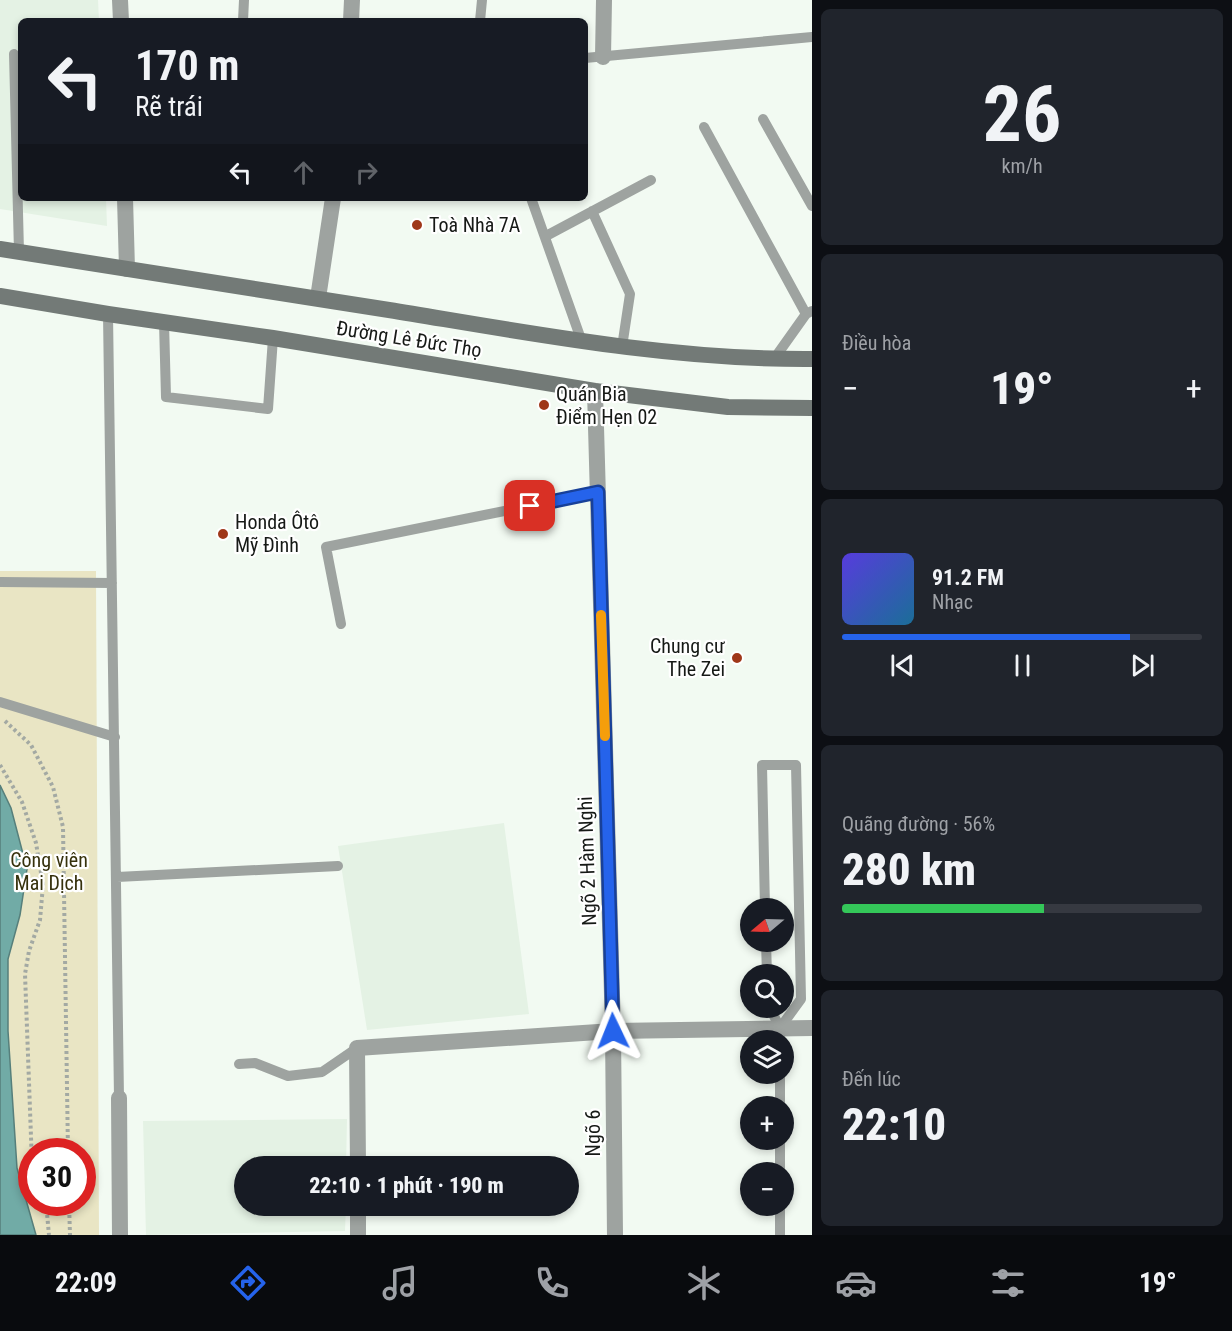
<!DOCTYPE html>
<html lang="vi">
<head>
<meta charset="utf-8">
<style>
  body { margin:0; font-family:"Roboto Condensed",sans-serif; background:#20242c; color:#f1f3f6; height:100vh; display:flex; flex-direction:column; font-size:22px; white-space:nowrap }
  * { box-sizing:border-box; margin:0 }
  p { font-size:20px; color:#9ea1a6 }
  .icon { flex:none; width:33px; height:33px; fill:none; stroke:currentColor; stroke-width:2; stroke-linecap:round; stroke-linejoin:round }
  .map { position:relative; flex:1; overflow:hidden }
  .side { display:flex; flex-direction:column; gap:9px; padding:9px; background:#0d0f14; width:420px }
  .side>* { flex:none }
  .banner { position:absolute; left:18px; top:18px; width:570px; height:183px; border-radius:9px; box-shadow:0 3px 9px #0003; background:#171b24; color:#f1f3f6; overflow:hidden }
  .needle { width:39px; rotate:251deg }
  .buttons { position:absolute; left:740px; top:898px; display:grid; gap:12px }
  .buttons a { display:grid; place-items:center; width:54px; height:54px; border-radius:50%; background:#171b24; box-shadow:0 3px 9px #0003; font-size:30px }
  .speed { position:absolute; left:18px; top:1138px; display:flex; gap:12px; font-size:30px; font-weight:700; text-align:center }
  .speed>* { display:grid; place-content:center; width:78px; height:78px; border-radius:50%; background:#171b24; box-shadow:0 3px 9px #0003; line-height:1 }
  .speed .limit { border:9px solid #d22; background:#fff; color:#111 }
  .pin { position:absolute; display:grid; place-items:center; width:51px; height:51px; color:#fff; margin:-26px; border-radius:12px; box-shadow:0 3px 9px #0006 }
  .me { position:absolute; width:66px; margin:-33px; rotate:358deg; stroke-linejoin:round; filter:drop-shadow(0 0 4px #0008) }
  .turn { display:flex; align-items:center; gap:21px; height:126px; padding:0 18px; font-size:27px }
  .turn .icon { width:78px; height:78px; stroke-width:2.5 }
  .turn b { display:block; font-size:42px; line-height:51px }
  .lanes { display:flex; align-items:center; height:57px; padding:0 18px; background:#0003; justify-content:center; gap:30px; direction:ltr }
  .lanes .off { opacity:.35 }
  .big { font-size:45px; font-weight:800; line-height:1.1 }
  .side .widget { flex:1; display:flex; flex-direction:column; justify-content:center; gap:9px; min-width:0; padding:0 21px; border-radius:9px; background:#20242c }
  .side .dial { align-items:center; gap:0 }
  .dial b { font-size:78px; line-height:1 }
  .song { display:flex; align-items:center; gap:18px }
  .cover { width:72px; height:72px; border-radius:9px; background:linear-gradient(135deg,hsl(250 70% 55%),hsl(200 70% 35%)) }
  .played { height:6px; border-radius:3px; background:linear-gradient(90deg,#2563eb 80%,#363941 80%) }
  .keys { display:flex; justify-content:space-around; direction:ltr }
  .heat { display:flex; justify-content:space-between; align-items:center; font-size:33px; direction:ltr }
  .charge { height:9px; border-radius:4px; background:linear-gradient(90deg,#34c759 56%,#363941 0) }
  .trip { position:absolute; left:234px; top:1156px; width:345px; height:60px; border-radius:30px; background:#171b24; box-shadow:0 3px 9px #0003; font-weight:800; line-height:60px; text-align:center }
  .dock { display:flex; height:96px; justify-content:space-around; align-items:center; background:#090b0e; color:#9ea1a6 }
  .dock .icon { width:42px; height:42px }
  .dock .current { color:#2563eb }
  .dock b { font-size:27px; color:#f1f3f6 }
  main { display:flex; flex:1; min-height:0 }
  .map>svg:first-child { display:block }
  .built { fill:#e4f2e4 }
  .green { fill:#e9e5c4; fill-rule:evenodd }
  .water { fill:#71aba6; stroke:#567f7b; stroke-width:1.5 }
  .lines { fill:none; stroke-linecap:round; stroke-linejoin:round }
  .path { stroke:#a3a9a3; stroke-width:4; stroke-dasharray:3 3; stroke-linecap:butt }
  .service { stroke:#9ea3a0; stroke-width:10 }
  .minor { stroke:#9ea3a0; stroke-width:16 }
  .secondary { stroke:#737a77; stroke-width:16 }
  .route-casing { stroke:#184099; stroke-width:15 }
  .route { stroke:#2563eb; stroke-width:10 }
  .slow { stroke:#f59e0b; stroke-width:10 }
  .poi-dot { fill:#9f3719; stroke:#fff; stroke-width:2 }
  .labels { text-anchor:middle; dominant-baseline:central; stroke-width:4.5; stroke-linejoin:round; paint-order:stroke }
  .poi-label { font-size:20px; fill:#161916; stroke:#fff; text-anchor:start }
  .street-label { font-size:20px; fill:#161916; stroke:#fff }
  .park-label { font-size:20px; fill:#36310c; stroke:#fff }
</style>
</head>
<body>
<main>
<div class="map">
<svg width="812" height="1235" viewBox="0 0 812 1235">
  <rect width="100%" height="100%" fill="#f2faf2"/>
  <path class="built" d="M0 0H98L99 21H21V198H106L107 226 0 209Z
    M504 823 529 1014 367 1030 338 846Z
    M347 1119 346 1167H244V1206H346L345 1231 146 1235 143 1121Z"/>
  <path class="green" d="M0 571H96L99 1235H0ZM32 1152H82V1203H32Z"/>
  <path class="water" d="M0 785 11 808 27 869 20 915 8 959V1031L17 1168 36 1235H0Z"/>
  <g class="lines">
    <path class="path" d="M5 721 31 745 53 787 63 827 68 1152
      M0 765 22 802 36 843 43 885 40 920 29 951 25 974 32 1164
      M46 1203 49 1235
      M69 1203 70 1235"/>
    <path class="service" d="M243 21 244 0
      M480 21 482 0
      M14 54 19 252
      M585 58 812 37
      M763 119 812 206
      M704 127 806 314
      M531 198 582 342
      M592 211 630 294 622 347
      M546 236 651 180
      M108 314 119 1098
      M164 322 166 397 268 409 273 338
      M774 359 806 314 812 311
      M0 582 112 583
      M341 624 326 547 598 492
      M0 702 115 737
      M117 877 338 866
      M765 909 762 765H796L801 999 780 1028
      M766 942 767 975
      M770 1008 780 1028V1041
      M239 1064 255 1063 288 1076 322 1072 357 1048
      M780 1074V1107
      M780 1140V1173
      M780 1206V1235"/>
    <path class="minor" d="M120 0 121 21
      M351 21 352 0
      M603 57 604 0
      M125 198 127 269
      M318 298 333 198
      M595 391 613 1031 812 1028
      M119 1098 120 1235
      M358 1167 357 1048 613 1031 615 1235
      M358 1206V1235"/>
    <path class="secondary" d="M0 249C130 270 260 289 389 310 530 333 669 360 812 359
      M0 296 108 314 273 338 595 391 728 407 812 408"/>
  </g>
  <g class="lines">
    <defs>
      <path id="route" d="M530 506 598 492 613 1031"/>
    </defs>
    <use href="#route" class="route-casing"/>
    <use href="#route" class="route"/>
    <path class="slow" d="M601 615 605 736"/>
  </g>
  <g class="poi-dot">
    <circle cx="417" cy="225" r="6"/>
    <circle cx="544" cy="405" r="6"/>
    <circle cx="223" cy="534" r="6"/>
    <circle cx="737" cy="658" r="6"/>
  </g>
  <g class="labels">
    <g class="poi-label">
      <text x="429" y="225">Toà Nhà 7A</text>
      <text x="556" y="394">Quán Bia<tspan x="556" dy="23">Điểm Hẹn 02</tspan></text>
      <text x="235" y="522">Honda Ôtô<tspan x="235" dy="23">Mỹ Đình</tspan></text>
      <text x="725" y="646" text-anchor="end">Chung cư<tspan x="725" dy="23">The Zei</tspan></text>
    </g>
    <g class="street-label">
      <text transform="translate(409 339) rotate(9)">Đường Lê Đức Thọ</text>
      <text transform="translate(587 861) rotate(-92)">Ngõ 2 Hàm Nghi</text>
      <text transform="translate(593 1133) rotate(-90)">Ngõ 6</text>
    </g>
    <g class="park-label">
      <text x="49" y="860">Công viên<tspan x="49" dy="23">Mai Dịch</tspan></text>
    </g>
  </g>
</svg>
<div class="buttons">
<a><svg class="needle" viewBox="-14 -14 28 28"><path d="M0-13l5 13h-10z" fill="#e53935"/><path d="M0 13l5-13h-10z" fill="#9ea1a6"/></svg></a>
<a><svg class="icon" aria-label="search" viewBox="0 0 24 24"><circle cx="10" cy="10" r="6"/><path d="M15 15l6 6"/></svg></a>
<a><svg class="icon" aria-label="layers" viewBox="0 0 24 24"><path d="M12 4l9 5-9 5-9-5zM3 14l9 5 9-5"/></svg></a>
<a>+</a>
<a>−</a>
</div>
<div class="speed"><div class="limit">30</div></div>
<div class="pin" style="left:530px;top:506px;background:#d93025"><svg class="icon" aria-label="arrive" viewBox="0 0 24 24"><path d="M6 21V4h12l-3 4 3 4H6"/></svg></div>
<svg class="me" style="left:613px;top:1031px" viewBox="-20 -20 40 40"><path d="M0-17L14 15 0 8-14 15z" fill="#2563eb" stroke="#fff" stroke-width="4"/></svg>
<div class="trip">22:10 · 1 phút · 190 m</div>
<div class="banner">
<div class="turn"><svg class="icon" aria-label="left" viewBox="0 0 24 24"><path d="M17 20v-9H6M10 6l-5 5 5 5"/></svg><div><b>170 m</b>Rẽ trái</div></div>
<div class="lanes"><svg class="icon" aria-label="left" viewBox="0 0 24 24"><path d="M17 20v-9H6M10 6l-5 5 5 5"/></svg><svg class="icon off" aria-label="ahead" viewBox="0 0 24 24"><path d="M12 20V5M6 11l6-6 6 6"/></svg><svg class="icon off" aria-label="right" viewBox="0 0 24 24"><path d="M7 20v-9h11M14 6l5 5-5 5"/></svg></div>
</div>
</div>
<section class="side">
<div class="widget dial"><b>26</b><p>km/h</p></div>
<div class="widget"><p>Điều hòa</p>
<div class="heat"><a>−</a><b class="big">19°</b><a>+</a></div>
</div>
<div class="widget">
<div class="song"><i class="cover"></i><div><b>91.2 FM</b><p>Nhạc</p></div></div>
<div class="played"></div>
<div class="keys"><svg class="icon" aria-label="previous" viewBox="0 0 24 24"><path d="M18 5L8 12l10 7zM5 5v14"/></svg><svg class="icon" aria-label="pause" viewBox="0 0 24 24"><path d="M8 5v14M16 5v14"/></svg><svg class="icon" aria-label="next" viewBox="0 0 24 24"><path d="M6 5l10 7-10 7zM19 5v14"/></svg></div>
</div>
<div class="widget"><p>Quãng đường · 56%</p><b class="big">280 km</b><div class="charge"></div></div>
<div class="widget"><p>Đến lúc</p><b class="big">22:10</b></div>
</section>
</main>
<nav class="dock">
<b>22:09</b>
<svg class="icon current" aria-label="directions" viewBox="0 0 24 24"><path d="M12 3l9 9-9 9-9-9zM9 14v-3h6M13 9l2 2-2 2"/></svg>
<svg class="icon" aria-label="music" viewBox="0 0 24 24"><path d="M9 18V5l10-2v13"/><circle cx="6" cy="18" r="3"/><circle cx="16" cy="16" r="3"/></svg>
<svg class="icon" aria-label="phone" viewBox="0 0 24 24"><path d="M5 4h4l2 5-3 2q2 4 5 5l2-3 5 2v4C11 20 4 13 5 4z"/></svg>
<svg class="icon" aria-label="climate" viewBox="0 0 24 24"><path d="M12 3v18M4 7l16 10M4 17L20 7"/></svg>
<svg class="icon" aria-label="car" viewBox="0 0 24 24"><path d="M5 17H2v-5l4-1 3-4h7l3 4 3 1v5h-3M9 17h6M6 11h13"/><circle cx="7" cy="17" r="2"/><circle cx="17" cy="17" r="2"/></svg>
<svg class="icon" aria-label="filters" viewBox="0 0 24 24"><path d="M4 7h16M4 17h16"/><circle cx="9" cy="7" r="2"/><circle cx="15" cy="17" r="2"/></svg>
<b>19°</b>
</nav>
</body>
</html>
